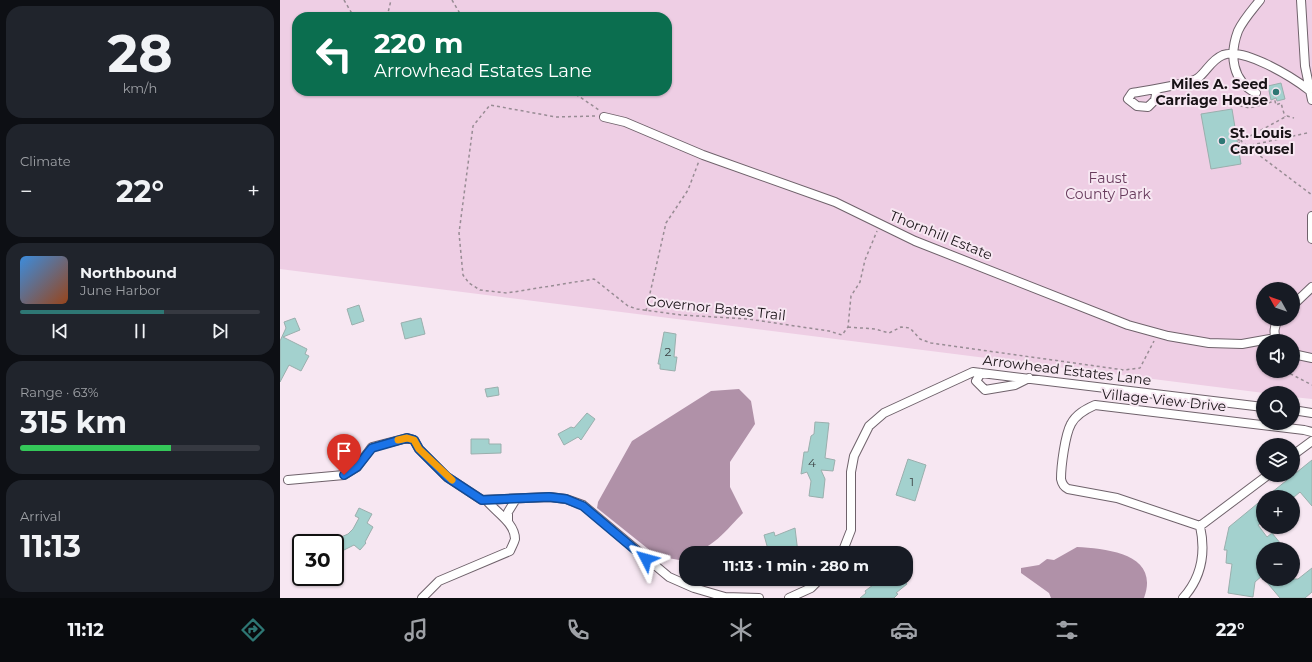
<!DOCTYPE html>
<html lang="en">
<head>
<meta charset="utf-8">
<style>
  body { margin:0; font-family:Montserrat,sans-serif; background:#20242c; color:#f1f3f6; height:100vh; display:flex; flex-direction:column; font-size:15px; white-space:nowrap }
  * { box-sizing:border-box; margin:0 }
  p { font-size:13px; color:#9ea1a6 }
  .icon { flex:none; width:22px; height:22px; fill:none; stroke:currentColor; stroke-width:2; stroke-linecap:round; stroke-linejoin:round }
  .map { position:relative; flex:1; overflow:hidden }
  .details { display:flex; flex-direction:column; gap:6px; padding:6px; background:#0d0f14; width:280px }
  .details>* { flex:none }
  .top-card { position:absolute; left:12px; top:12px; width:380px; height:84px; border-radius:16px; box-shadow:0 1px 3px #0004; background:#0b6e4f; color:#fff; overflow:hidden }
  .needle { width:26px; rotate:310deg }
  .buttons { position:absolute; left:976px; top:282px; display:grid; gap:8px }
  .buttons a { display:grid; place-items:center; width:44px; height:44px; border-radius:50%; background:#171b24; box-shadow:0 1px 3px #0004; font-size:20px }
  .speed { position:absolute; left:12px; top:534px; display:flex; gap:8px; font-size:20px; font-weight:700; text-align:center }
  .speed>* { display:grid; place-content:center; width:52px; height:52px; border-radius:50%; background:#171b24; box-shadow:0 1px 3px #0004; line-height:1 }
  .speed .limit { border:2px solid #111; border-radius:6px; background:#fff; color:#111 }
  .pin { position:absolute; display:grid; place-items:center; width:34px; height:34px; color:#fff; margin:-41px -17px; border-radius:50% 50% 50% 0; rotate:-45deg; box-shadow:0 0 4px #0007 }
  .pin .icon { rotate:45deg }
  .me { position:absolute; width:44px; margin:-22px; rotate:309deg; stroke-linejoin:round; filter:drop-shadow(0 0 3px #0008) }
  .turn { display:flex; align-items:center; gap:14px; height:84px; padding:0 16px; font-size:18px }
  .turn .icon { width:52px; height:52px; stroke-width:2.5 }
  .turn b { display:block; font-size:28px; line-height:34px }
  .big { font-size:30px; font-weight:700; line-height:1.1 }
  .details .widget { flex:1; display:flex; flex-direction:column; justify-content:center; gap:6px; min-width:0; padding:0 14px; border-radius:16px; background:#20242c }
  .details .dial { align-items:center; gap:0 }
  .dial b { font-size:52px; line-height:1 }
  .song { display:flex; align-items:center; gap:12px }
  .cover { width:48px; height:48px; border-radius:6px; background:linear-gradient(135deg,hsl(210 70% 55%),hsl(20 70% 35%)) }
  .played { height:4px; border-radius:2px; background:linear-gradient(90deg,#2e7774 60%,#363941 60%) }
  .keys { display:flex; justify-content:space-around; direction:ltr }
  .heat { display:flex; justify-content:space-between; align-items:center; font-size:22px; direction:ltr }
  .charge { height:6px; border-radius:3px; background:linear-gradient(90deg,#34c759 63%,#363941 0) }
  .trip { position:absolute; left:399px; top:546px; width:234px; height:40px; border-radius:16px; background:#171b24; box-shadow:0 1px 3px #0004; font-weight:700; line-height:40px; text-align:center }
  .tabs { display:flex; height:64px; justify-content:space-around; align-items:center; background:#090b0e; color:#9ea1a6 }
  .tabs .icon { width:28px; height:28px }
  .tabs .on { color:#2e7774 }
  .tabs b { font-size:18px; color:#f1f3f6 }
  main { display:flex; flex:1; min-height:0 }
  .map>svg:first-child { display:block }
  .green { fill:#eecee4; fill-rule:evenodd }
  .water { fill:#b091a8 }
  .building { fill:#a3d1ce; stroke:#9aafad }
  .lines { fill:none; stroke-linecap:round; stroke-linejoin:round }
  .minor-casing { stroke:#6f626b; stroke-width:10 }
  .path { stroke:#988c94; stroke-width:1.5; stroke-dasharray:3 3; stroke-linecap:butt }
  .minor { stroke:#fff; stroke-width:8 }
  .route-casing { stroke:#114b97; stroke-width:10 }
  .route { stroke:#1a73e8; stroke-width:7 }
  .slow { stroke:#f59e0b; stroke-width:7 }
  .poi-dot { fill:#2e7774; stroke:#f7e7f2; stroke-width:1.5 }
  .labels { text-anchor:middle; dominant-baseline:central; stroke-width:4; stroke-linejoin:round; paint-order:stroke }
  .number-label { font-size:12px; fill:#3b4244 }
  .poi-label { font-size:14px; font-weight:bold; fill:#181216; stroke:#f7e7f2; text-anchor:end }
  .park-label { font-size:14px; fill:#683c5d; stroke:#f7e7f2 }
  .street-label { font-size:14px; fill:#181216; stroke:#f7e7f2 }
</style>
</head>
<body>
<main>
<section class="details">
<div class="widget dial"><b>28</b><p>km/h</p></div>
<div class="widget"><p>Climate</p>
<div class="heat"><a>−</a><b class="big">22°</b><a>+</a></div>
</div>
<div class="widget">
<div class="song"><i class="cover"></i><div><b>Northbound</b><p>June Harbor</p></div></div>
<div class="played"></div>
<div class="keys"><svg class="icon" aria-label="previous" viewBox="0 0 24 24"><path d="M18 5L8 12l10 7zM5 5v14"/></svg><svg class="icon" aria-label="pause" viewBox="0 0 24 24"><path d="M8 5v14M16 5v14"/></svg><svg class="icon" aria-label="next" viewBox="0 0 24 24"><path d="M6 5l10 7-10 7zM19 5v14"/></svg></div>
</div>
<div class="widget"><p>Range · 63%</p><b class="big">315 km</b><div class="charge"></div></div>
<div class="widget"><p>Arrival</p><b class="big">11:13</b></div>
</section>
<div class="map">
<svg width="1032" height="598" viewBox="0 0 1032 598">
  <rect width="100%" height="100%" fill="#f7e7f2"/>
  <path class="green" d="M0 0H1032V399L1013 397V393H984L0 269ZM17 17H387V91H17ZM983 289H1013V319H983ZM983 341H1013V371H983Z"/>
  <path class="water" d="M459 389 471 401 475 424 450 462V487L463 513C448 528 430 553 406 553V556L399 560 377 556 317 508 318 502 352 441 431 391Z
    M797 547C829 549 880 554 864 598H771L769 593 741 573V568L759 565 767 559 774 560Z"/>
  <path class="building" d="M1001 83 1005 99 997 101 996 98 991 100 988 86Z
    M952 109 961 164 931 169 921 114Z
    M79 305 84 321 72 325 67 309Z
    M15 318 20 330 3 337 27 349 25 354 29 356 21 371 9 365 0 382V341L6 328 4 322Z
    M141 318 145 334 125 339 121 323Z
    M384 332 396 334 394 357H397L395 371 380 369V364H378Z
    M218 387 219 395 207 397 205 389Z
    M307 413 315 419 301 440 298 437 284 445 278 434 291 427 294 428Z
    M535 422 549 423 545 458 555 460 553 471 541 470 545 479 543 498 529 496 531 481 527 472 521 474 524 452H528L531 436 534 434Z
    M191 439H209V444H221V453L191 454Z
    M628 459 646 465 635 501 616 495Z
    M1032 460V506L1020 492 1014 497H986Z
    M983 499V522L978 525 987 537 992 533 1005 549H983V575L975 582 973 597 948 593 952 564 946 563 947 550H944L949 527Z
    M79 508 92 514 87 523 93 527 85 542 86 543 80 550 74 545 58 553 55 543 52 541 68 534 73 529 79 518 75 516Z
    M515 528 518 553H489L484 535 494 532 495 536Z
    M1032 568V592L1025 598H1000L984 579H1018Z
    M601 579H623L627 584 616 593 618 594 614 598H580L586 593 585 591Z"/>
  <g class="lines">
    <defs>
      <path id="minor" d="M1021 0 1025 66 1032 100
        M877 89 875 100 868 107 857 106 848 99 852 93C863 91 910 84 918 78 927 71 931 60 943 55 964 47 1012 77 1029 90
        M976 93C952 81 949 55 958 31 963 20 973 9 980 0
        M324 117 345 122 423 155 555 202 635 241 848 325 888 336 929 343 962 344 995 338
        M1032 216V239
        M1013 305 1032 287
        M997 341C993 334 994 325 999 319
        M1013 354 1032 358
        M701 373 696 381 705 390 735 385 749 378
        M1013 410 1032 413
        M1013 455 1032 441
        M988 475 920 526 837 498 788 489C784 487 782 484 781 479 781 466 785 435 791 424 796 414 806 409 815 405L1024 430 1032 432
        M8 480 64 475 77 467 92 447 127 438 134 440 139 449 167 477 202 500 270 497 286 499 303 505 389 577 414 588 445 597 479 598
        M228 522V512L236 499
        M562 553 571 530V472L574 456 589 426 604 413 693 372 983 407
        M142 598 159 581 230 551C231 548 234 543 235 539 235 523 216 512 207 501
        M509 598 531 588 540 579
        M903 598C921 578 926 553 920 526"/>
    </defs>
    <use href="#minor" class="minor-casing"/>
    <path class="path" d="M64 0 74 17
      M172 0 182 17
      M107 17 111 0
      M291 91 319 110
      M942 102 970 108 995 101 996 105 1001 103 1005 117
      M315 116 276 117 210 105 193 126 179 233 183 275 189 283 200 290 227 293 314 279 348 306 357 309 401 315 468 319 549 331 562 335 568 327 571 296 580 282 585 260 597 231
      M1027 133 967 146 1032 195
      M957 139 961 141 958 143
      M967 146 961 141 1007 116 1014 118
      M959 148 967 146
      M366 311 386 223 408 190 419 161
      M568 327 595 329 609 333 621 327 630 328 640 339 651 343 844 370 860 368 874 341
      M1005 371 1032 385"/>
    <use href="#minor" class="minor"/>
  </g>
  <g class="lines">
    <defs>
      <path id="route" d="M64 475 77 467 92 448 127 438 134 440 139 449 167 477 202 500 269 497 286 499 303 506 366 559"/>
    </defs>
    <use href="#route" class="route-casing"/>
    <use href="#route" class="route"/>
    <path class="slow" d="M118 440 127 438 134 440 139 449 172 480"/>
  </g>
  <g class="poi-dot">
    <circle cx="996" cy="92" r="4"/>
    <circle cx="942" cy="141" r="4"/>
  </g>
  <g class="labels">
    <g class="number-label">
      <text x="388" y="351">2</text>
      <text x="532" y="462">4</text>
      <text x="632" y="481">1</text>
    </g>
    <g class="poi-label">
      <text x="988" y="84">Miles A. Seed<tspan x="988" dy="16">Carriage House</tspan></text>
      <text x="950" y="133" text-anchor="start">St. Louis<tspan x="950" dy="16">Carousel</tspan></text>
    </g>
    <g class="park-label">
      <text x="828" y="178">Faust<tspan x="828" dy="16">County Park</tspan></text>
    </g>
    <g class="street-label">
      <text transform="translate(661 235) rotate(22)">Thornhill Estate</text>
      <text transform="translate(436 308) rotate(6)">Governor Bates Trail</text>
      <text transform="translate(787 370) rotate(7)">Arrowhead Estates Lane</text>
      <text transform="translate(884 400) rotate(6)">Village View Drive</text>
    </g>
  </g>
</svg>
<div class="buttons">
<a><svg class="needle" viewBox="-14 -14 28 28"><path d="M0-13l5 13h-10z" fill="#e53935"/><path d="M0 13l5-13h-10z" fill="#9ea1a6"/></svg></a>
<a><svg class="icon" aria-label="sound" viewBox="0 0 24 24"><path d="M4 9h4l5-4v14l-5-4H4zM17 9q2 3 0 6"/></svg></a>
<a><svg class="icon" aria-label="search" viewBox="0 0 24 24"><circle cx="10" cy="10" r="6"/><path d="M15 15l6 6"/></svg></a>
<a><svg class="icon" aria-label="layers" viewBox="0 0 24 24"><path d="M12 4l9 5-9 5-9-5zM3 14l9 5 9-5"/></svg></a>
<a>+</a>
<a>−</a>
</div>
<div class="speed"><div class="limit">30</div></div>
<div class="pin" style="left:64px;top:475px;background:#d93025"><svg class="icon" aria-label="arrive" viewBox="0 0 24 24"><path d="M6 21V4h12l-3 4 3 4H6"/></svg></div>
<svg class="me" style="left:366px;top:559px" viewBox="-20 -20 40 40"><path d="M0-17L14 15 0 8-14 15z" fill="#1a73e8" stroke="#fff" stroke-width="4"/></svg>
<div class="trip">11:13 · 1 min · 280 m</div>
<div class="top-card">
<div class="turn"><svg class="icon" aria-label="left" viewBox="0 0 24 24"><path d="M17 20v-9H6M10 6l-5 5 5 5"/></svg><div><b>220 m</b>Arrowhead Estates Lane</div></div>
</div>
</div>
</main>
<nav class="tabs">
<b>11:12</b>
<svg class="icon on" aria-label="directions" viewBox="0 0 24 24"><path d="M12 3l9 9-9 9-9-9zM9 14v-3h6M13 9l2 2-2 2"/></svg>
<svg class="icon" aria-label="music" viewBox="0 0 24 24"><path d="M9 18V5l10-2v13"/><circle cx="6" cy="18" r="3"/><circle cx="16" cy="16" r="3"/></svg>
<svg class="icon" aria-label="phone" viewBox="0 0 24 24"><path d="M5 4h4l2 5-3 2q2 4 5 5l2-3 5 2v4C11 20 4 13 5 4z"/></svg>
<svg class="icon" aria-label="climate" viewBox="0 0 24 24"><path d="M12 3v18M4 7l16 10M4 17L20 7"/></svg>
<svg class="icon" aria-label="car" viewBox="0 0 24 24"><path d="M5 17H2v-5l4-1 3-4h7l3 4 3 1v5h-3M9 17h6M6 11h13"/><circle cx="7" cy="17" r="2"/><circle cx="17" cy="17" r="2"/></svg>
<svg class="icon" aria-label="filters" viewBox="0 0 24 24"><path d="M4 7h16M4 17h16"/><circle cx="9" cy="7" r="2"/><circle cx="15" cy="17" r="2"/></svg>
<b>22°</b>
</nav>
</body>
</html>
